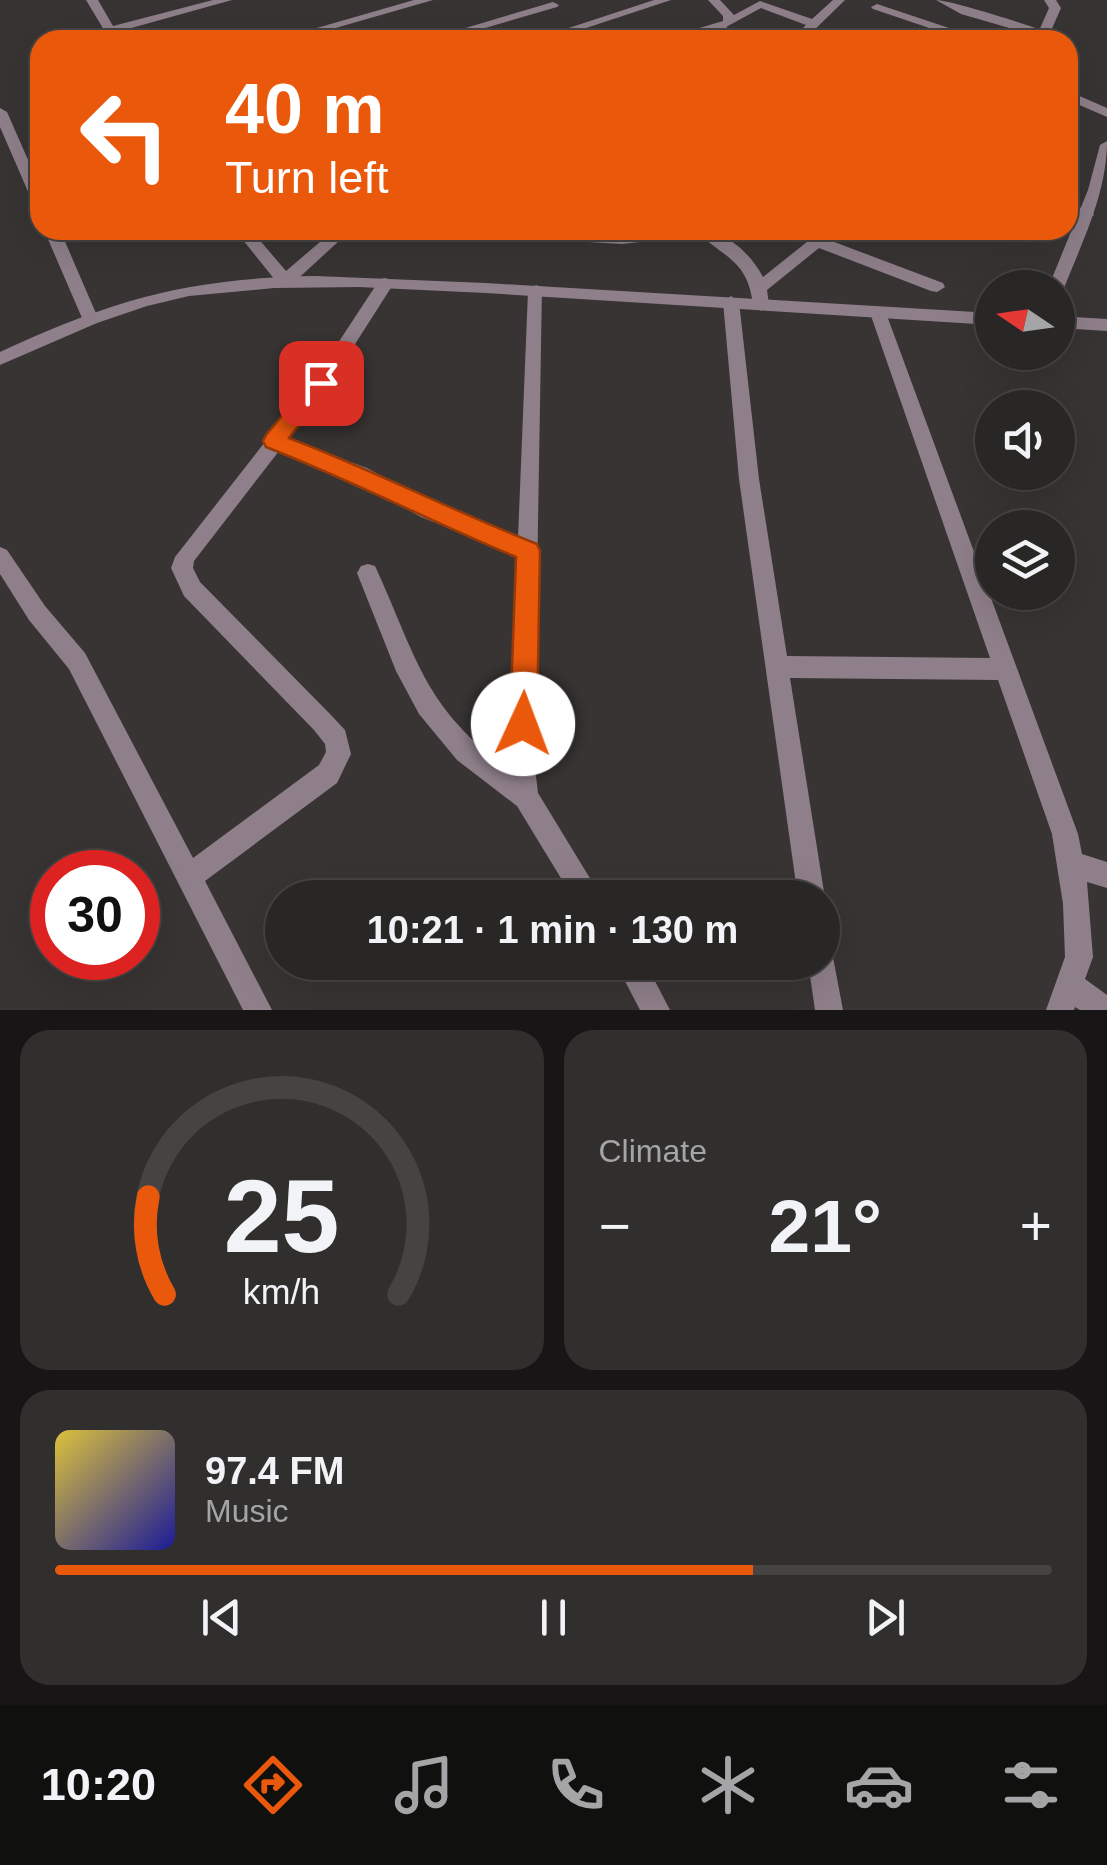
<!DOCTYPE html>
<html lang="en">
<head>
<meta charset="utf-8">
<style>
  body { margin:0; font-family:Arial,sans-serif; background:#312f2e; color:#f1f3f6; height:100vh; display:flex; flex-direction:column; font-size:38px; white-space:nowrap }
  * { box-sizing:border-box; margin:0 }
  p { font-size:32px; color:#a5a5a7 }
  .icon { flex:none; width:55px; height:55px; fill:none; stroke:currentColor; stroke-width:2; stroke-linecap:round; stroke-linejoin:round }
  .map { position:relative; height:1010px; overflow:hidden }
  .sheet { display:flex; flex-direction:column; gap:20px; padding:20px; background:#171515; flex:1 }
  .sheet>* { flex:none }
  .top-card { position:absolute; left:30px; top:30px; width:1048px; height:210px; border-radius:30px; box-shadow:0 10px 40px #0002,0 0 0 2px #454443; background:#ea580c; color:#fff; overflow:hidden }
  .needle { width:65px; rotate:283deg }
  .controls { position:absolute; left:975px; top:270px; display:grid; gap:20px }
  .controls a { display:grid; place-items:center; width:100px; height:100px; border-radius:50%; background:#292726; box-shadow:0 10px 40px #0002,0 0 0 2px #454443; font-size:50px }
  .speed { position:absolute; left:30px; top:850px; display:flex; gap:20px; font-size:50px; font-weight:700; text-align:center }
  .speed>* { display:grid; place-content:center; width:130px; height:130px; border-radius:50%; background:#292726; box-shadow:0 10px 40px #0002,0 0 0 2px #454443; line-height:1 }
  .speed .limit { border:15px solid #d22; background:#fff; color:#111 }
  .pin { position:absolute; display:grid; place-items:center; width:85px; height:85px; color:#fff; margin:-42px; border-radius:20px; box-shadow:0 5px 15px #0006 }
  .me { position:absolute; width:110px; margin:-55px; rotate:2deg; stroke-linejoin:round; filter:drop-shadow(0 0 8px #0008) }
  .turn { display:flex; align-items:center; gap:35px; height:210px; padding:0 30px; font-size:45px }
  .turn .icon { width:130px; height:130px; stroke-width:2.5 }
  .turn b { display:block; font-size:70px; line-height:85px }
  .big { font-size:75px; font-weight:600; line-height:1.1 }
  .sheet .widget { flex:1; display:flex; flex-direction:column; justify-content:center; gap:15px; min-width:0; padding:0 35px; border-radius:30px; background:#312f2e }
  .sheet .dial { align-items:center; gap:0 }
  .dial svg { height:260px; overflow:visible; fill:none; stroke:#454443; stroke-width:7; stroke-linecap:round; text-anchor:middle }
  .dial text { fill:#f1f3f6; stroke:none }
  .song { display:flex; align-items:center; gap:30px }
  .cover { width:120px; height:120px; border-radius:15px; background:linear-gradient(135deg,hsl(50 70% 55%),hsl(240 70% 35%)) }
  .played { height:10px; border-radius:5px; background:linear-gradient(90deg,#ea580c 70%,#454443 70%) }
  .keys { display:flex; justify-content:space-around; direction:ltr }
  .heat { display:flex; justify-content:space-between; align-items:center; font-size:55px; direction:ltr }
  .sheet .tiles { flex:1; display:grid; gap:20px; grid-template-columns:1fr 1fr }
  .widget:last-child { grid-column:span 2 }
  .trip { position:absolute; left:265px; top:880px; width:575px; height:100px; border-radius:50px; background:#292726; box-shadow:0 10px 40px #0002,0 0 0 2px #454443; font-weight:600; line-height:100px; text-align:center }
  .menu { display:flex; height:160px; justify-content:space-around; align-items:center; background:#10100f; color:#a5a5a7 }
  .menu .icon { width:70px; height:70px }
  .menu .selected { color:#ea580c }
  .menu b { font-size:45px; color:#f1f3f6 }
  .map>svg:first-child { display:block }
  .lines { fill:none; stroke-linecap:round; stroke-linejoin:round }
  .minor { fill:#8f7f8a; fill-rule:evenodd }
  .tertiary { fill:#8f7f8a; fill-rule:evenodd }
  .route { fill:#ea580c; stroke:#983908; stroke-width:2.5 }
</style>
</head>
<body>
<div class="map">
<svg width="1107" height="1010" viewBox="0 0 1107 1010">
  <rect width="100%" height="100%" fill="#373433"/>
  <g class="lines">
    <path class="minor" d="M86 0H98L113 26 213 0H232L117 32 122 40H110Z
      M414 0H433L294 40H275Z
      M654 0H671L550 40H532Z
      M708 0H720L734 15 760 1 812 19 833 0H845L804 40H791L806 25 761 8 726 27 754 40C736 40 729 33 715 31 702 30 677 40 659 40L723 21V16Z
      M936 0C949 0 1037 27 1050 34L1044 38 961 14Z
      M553 2 559 5 557 7 444 40H425Z
      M877 4 955 30 957 32 947 34 873 9 871 7Z
      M0 108 7 112 40 187V208L33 203 0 127Z
      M1068 203 1092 212 1094 215 1087 220 1068 213Z
      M44 230H60L98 318 96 322H84L82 318Z
      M235 230H251L286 271 334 230H351L291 285H279Z
      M464 230 622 234 671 230 649 241 622 244 472 235Z
      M695 230C725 230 749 251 763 277L822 230H840L829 240 943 283 945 287 937 292 931 291 819 248 767 290 769 305 761 311 753 305C748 259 723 258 695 230Z
      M386 278 394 283 327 388 288 439 367 468 435 505 518 538 528 291 536 285 542 287 534 759 538 793 602 898H573L517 806 457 760 419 714 396 671 357 573 361 566 368 564 375 566C417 657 423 708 511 771L518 556 421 517 353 480 279 451 194 561 193 568 200 582 330 714 345 730 351 754 337 783 205 881 272 1010H243L69 669 29 620 0 574V547L7 550 45 606 85 653 193 858 319 765 326 752 325 744 314 730 184 596 171 568 175 557 315 378 380 279Z
      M731 296 739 302 759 479 787 656 990 658 870 313 878 307 886 313 1078 834 1082 854 1107 862V888L1087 882 1093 957 1085 979 1107 995V1010H1080L1075 1007 1074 1010H1046L1065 957 1063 904 1052 834 998 680 790 678 825 898 822 905V898H798L739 479 723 302Z
      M822 948 832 952 843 1010H815L808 962H822Z
      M615 962H645L670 1010H640Z"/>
    <path class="tertiary" d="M1044 0H1056L1061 8 1047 40H1035L1049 8Z
      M1068 91 1107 108V117L1068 100Z
      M1107 141C1107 193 1083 240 1064 288L1058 293V288H1048L1088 190 1100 145Z
      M316 276 486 283 992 313V325L486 293 359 287 274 288 189 296 147 306 97 323 0 365V352C114 299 190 278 316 276Z
      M1058 316 1107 319V331L1058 328Z"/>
  </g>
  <path class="route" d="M321 375 331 383 289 438C373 470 453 511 537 544L540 551 537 724 533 734 523 738 514 734 510 724 516 557C432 522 351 480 266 447L263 441 266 435 314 378Z"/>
</svg>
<div class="controls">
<a><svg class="needle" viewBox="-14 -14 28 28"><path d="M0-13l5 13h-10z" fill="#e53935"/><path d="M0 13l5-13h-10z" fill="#a5a5a7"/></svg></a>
<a><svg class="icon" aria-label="sound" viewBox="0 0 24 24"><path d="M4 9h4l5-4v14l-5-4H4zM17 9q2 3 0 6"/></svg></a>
<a><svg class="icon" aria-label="layers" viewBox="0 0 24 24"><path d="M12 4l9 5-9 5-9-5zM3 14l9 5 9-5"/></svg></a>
</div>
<div class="speed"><div class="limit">30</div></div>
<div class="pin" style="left:321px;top:383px;background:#d93025"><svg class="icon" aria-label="arrive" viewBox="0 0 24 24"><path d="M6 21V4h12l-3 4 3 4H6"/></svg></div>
<svg class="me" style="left:523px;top:724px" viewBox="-20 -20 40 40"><circle r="19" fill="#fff"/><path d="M0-13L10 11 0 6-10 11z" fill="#ea580c"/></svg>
<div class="trip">10:21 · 1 min · 130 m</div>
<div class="top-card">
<div class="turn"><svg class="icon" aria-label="left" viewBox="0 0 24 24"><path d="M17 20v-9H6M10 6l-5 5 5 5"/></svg><div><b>40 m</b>Turn left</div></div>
</div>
</div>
<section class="sheet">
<div class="tiles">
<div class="widget dial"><svg viewBox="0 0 100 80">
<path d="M14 69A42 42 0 1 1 86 69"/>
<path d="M14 69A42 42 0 0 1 9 39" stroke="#ea580c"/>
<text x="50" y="56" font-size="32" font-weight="700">25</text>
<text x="50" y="72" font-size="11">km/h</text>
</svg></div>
<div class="widget"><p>Climate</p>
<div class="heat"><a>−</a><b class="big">21°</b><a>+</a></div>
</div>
<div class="widget">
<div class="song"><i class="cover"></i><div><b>97.4 FM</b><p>Music</p></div></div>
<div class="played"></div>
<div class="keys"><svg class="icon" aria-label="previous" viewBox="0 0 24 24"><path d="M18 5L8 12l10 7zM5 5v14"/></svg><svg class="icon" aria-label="pause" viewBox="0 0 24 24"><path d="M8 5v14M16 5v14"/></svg><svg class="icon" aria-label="next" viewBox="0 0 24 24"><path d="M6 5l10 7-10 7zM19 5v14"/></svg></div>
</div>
</div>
</section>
<nav class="menu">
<b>10:20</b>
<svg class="icon selected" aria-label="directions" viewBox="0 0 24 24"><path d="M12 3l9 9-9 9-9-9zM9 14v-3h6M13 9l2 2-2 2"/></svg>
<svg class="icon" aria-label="music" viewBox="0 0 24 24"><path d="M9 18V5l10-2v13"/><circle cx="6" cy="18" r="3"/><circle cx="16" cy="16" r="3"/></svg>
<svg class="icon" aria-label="phone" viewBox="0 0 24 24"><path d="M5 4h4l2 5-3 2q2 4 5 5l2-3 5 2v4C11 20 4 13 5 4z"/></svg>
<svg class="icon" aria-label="climate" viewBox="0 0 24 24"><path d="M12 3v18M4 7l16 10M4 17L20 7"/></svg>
<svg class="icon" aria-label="car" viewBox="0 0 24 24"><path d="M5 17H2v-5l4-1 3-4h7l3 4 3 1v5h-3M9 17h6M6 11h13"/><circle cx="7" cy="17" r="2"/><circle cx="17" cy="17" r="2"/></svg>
<svg class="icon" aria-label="filters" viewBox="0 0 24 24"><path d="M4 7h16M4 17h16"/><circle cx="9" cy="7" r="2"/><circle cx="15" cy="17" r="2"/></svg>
</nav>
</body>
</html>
